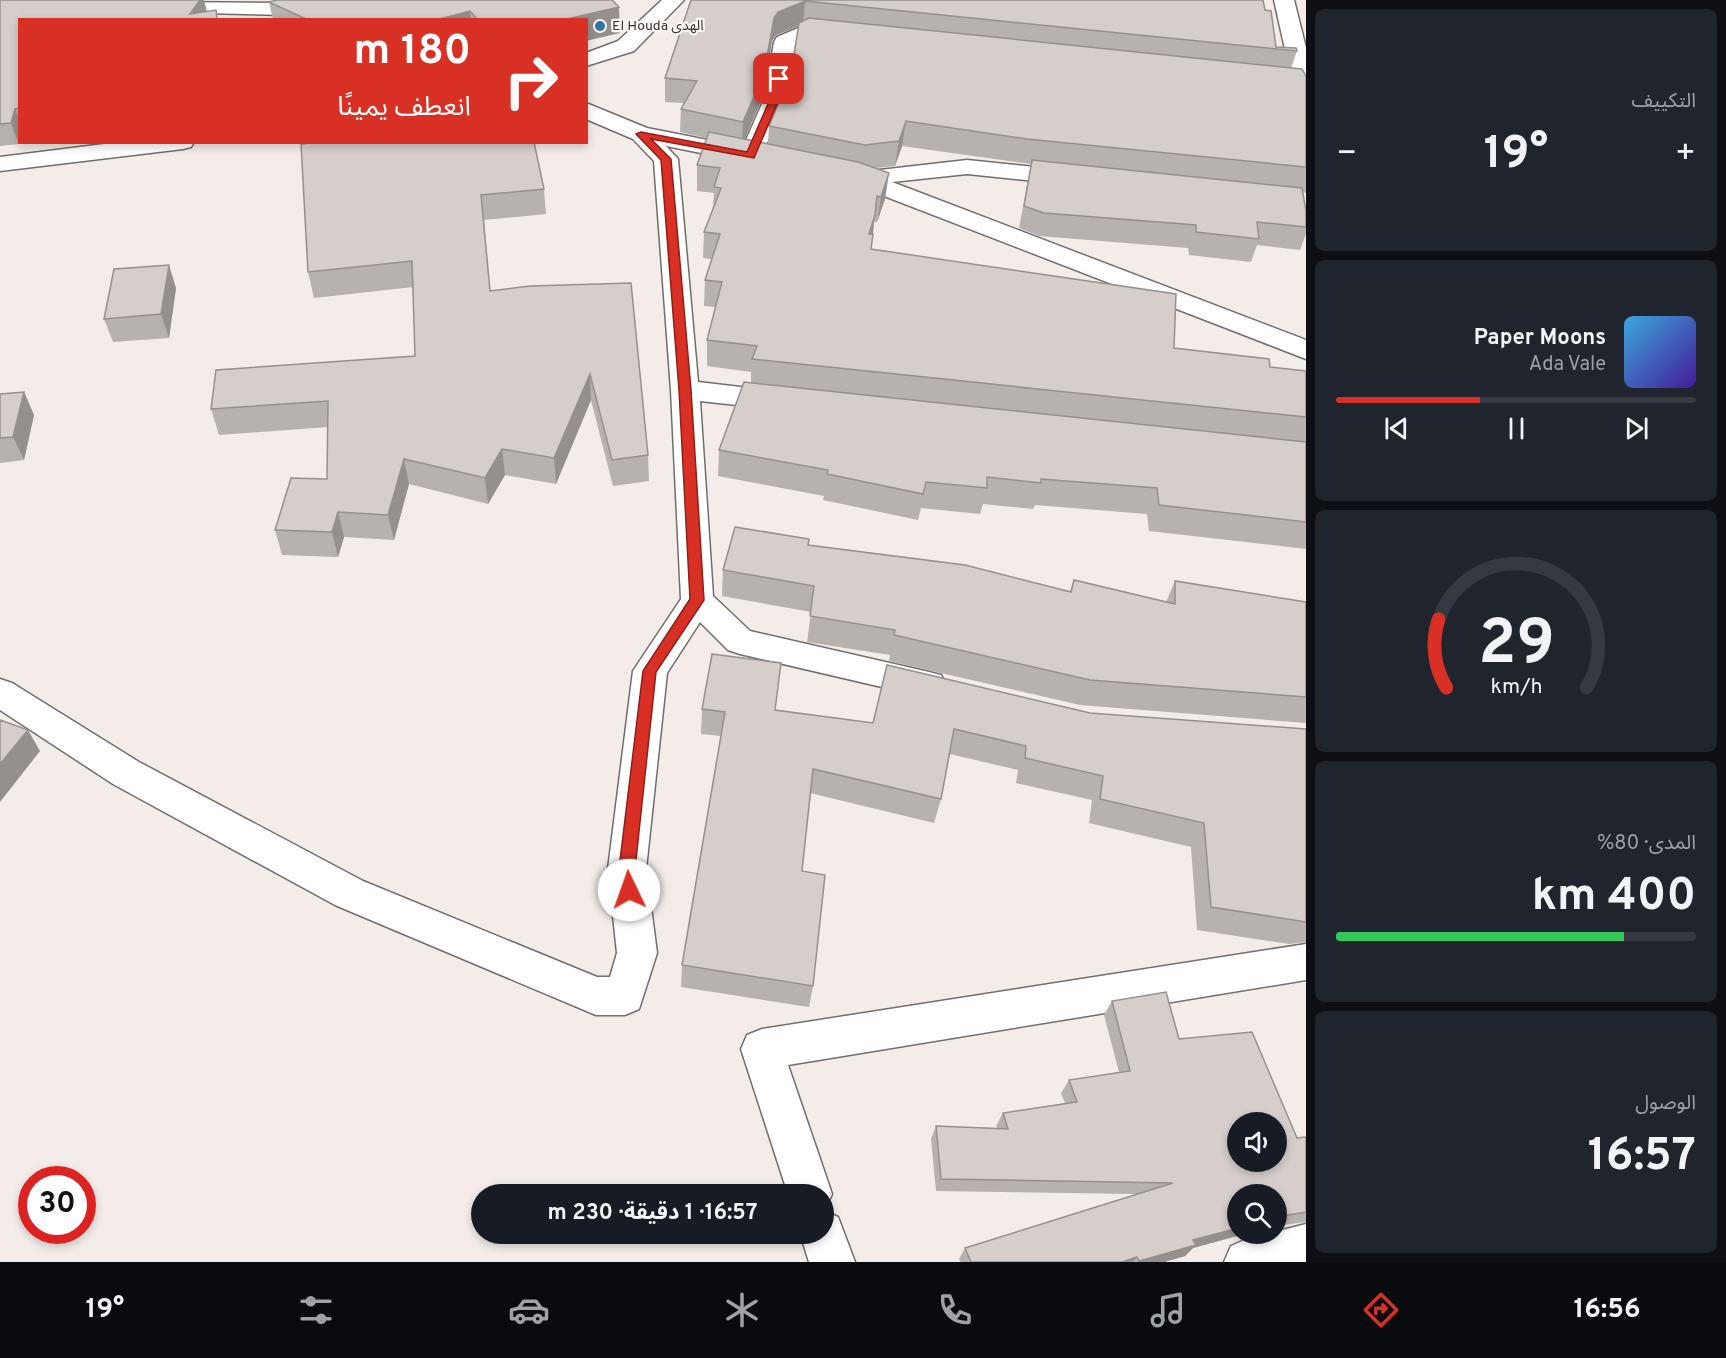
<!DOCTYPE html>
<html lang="ar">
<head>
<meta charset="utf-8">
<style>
  body { margin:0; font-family:Overpass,"Noto Sans Arabic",sans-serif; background:#20242c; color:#f1f3f6; direction:rtl; height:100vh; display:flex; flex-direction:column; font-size:22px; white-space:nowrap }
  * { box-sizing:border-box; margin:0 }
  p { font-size:20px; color:#9ea1a6 }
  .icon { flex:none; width:33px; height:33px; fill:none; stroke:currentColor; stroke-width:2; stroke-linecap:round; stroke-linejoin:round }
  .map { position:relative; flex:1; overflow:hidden; direction:ltr }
  .side { display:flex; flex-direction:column; gap:9px; padding:9px; background:#0d0f14; width:420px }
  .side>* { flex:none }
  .guide { position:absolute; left:18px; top:18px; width:570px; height:126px; border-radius:0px; box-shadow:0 3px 9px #0003; direction:rtl; background:#d93025; color:#fff; overflow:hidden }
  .fabs { position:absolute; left:1227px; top:1112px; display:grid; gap:12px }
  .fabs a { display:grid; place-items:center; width:60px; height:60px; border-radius:50%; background:#171b24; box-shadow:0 3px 9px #0003; font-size:30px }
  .speed { position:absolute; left:18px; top:1166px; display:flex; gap:12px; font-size:30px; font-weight:700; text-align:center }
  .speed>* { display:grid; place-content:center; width:78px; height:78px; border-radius:50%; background:#171b24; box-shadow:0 3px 9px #0003; line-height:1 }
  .speed .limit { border:9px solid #d22; background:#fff; color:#111 }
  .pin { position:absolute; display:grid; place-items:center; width:51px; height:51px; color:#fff; margin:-26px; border-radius:12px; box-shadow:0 3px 9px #0006 }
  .me { position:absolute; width:66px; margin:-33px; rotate:357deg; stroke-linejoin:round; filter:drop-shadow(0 0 4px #0008) }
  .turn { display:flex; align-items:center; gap:21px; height:126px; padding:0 18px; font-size:27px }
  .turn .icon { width:78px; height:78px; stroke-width:2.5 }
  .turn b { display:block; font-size:42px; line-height:51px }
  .big { font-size:45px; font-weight:700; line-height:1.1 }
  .side .card { flex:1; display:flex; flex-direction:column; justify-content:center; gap:9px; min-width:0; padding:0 21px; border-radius:9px; background:#20242c }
  .side .dial { align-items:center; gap:0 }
  .dial svg { height:156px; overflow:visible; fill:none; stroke:#363941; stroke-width:7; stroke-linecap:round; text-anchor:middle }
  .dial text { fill:#f1f3f6; stroke:none }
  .song { display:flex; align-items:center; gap:18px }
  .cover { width:72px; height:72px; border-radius:9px; background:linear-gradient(135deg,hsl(200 70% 55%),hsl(260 70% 35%)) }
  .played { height:6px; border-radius:3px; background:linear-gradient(90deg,#d93025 40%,#363941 40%) }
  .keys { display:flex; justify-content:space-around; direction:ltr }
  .heat { display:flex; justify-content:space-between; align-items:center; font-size:33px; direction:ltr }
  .charge { height:9px; border-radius:4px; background:linear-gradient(90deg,#34c759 80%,#363941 0) }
  .trip { position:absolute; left:471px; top:1184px; width:363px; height:60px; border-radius:30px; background:#171b24; box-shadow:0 3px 9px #0003; font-weight:700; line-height:60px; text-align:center; direction:rtl }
  .tab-bar { display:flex; height:96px; justify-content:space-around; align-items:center; background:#090b0e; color:#9ea1a6 }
  .tab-bar .icon { width:42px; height:42px }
  .tab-bar .selected { color:#d93025 }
  .tab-bar b { font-size:27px; color:#f1f3f6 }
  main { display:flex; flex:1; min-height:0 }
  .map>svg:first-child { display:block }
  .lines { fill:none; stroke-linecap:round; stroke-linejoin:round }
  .minor-casing { stroke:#736d6b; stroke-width:3 }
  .secondary-casing { stroke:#736d6b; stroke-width:3 }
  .minor { fill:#fff; fill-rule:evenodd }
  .secondary { fill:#fff; fill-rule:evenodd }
  .wall { fill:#b7b1af; fill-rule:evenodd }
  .shaded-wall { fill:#95908e }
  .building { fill:#d5cecb; stroke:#95908e; stroke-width:1.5; fill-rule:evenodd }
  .route { fill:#d93025; stroke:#8d1f18; stroke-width:1.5 }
  .poi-dot { fill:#2e74a9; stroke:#fff9f7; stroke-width:2 }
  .labels { text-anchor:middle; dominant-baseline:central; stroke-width:4.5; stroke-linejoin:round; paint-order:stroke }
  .far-poi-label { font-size:14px; fill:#373534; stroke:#fff9f7; text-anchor:start }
</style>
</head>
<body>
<main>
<section class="side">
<div class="card"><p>التكييف</p>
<div class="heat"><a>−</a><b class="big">19°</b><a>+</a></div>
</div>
<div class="card">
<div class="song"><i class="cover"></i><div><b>Paper Moons</b><p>Ada Vale</p></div></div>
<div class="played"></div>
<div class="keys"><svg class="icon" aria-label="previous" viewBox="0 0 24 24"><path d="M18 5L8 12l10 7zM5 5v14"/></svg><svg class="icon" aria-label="pause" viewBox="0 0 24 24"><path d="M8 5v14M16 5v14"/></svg><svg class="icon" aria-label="next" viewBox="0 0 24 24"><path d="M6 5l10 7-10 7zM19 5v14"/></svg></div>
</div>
<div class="card dial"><svg viewBox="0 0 100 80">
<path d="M14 69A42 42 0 1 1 86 69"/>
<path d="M14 69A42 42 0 0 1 10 34" stroke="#d93025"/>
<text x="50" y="56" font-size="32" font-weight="700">29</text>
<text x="50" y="72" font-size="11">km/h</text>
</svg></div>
<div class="card"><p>المدى · 80%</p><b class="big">400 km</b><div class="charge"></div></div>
<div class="card"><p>الوصول</p><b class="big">16:57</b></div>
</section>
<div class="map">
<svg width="1306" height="1262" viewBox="0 0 1306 1262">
  <rect width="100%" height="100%" fill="#f3ece9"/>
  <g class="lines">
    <defs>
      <path id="minor" d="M1274 0H1294L1306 48V101L1298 99 1295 94Z
        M161 2 283 3 290 5 293 9 290 13 283 15 154 12 151 8 154 4Z
        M803 26 847 34 851 38 847 42C828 47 815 34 795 45L787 97 759 161 751 163 666 146 678 159 698 382 782 392 792 394 796 401 792 408 782 410 700 401 713 596 750 631 929 672 941 675 946 685 941 695 929 698 740 654 728 650 700 622 667 673 646 869 657 953 639 1009 625 1015H596L335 905 113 784 0 710V679L12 683 139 762 363 881 597 977H610L617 953 608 869 633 671 681 599 671 390 654 161 633 139 586 119V103L647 128 743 147 765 97 774 42 777 37Z
        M967 160 1074 171 1082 173 1086 178 1082 183 1074 185 967 174 892 182 1306 340V359L853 184 837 180 833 175 837 170 845 168 862 172Z
        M1306 944V980L788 1065 832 1194 824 1211V1194H788L741 1049 747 1035 762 1029Z
        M824 1211 838 1217 855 1262H809L800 1233H824Z
        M1306 1224V1262H1224L1231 1246 1247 1239Z"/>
      <path id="secondary" d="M662 0H684L634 51 586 66V53L618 41Z
        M120 142H194L191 147 183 149 0 171V157Z"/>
    </defs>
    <use href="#minor" class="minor-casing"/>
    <use href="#secondary" class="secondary-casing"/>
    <use href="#minor" class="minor"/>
    <use href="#secondary" class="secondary"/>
  </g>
  <path class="wall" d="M0 0H219H204L207 12 219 20H20V142L19 144 0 146Z
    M612 0 620 33 586 20H273L269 2Z
    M691 0H1263L1276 47 1297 51 1291 68 1306 76V193L1303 192 1306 211V234L1300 250 1257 245 1251 262 1189 255 1188 248 1039 236 1019 228 1031 164 902 146 895 166 875 168 885 199 877 222H874L871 249 1174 348 1270 367 1306 371V549L1149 531 1147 514 1035 505 1033 509 983 504 980 514 921 508 918 520 823 500 824 496 718 476 719 450 751 382V372L707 366V340L716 307 704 306 705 280 711 259 703 258 704 232 713 209 714 193 697 191V165L707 138 680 132 681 109 684 103 665 102V78ZM799 26 791 74 769 126 768 143 745 139 763 96 772 41 776 35Z
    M319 142 544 189 546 214 484 220 490 291 530 286 648 455 649 481 613 486 591 400 556 484 505 475 488 504 409 484 394 540 344 537 338 557 282 555 275 530 327 479 328 427 219 435 211 409 415 356 413 287 314 298 308 272Z
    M176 288 169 338 113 342 104 319Z
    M24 392 34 415 24 460 0 463V394Z
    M809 546 1070 591 1074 580 1166 602 1175 581 1306 602V723L1080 705 889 661 890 655 807 642 811 612 722 596 723 570Z
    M781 663 775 710 873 723 1090 713 1306 729V943V942L1289 944 1197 930 1191 847 1089 823 1092 800 1016 783 1018 770 950 754 941 799 934 823 810 793 802 871 813 986 809 1007 681 987 682 965 721 736 701 734 702 709Z
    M1112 1001 1179 1039 1297 1138 1306 1137V1222L1276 1226V1194L1238 1233H1248L1193 1248 1185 1256 1164 1262H960L959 1259 965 1248 1136 1194 936 1191 931 1139 936 1126 997 1128 996 1126 1003 1113 1065 1103 1061 1093 1069 1080 1119 1072 1104 1015Z"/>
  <path class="shaded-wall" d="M200 0H204L208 17 190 14Z
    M805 1 803 24 776 35 772 41 763 96 742 145 743 122 774 18 778 12Z
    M619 7 620 33 586 41V20H563Z
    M470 11 471 20H436Z
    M15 109 20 121 19 144 11 123Z
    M906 121 902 146 895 166 899 141Z
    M889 173 885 199 877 222 881 197Z
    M875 215 872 241 869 234Z
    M169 265 176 288 169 338 161 314Z
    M590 374 591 400 556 484 554 458Z
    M24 392 34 415 24 460 13 437Z
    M502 449 505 475 488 504 485 478Z
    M404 459 409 484 394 540 388 515Z
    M338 512 344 537 338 557 332 532Z
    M28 730 40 751 0 802V764Z
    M1238 1228V1233H1248L1193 1248 1185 1256 1164 1262H1138L1193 1240Z
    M1137 1257 1133 1262H1122Z"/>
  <path class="building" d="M0 0H200L190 14 216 10 217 20H20V108L15 109 11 123 0 124Z
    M277 0H612L619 7 563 20H478L470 11 436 20H308L269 2Z
    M691 0H1263L1265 10 1271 11 1276 47 1296 48 1297 51 805 1 778 12 774 18 764 73 743 122 681 109 697 81 665 78Z
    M809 18 1302 69 1306 76V167L1027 139 906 121 899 141 865 145 769 126 791 74 799 23Z
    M709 132 858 162 889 173 881 197 877 196 875 215 869 234H873L871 249 1176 294 1174 348 1269 359 1270 367 1306 371V417L752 359 757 346 707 340 722 282 705 280 720 234 704 232 721 188 714 187 720 168 697 165Z
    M319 142H534L544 189 481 195 490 291 530 286 631 283 648 455 612 460 590 374 554 458 502 449 485 478 404 459 388 515 338 512 332 532 275 530 291 478 327 479 328 401 211 409 216 370 415 356 412 261 308 272 301 144Z
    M1032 160 1302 188 1306 211V227L1257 222 1259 239 1196 232V225L1044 213 1024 206Z
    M169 265 161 314 104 319 114 269Z
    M744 382 1306 442V522L1159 505 1157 488 1041 479V483L987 477V488L926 482 923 494 827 474 828 470 719 450Z
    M24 392 13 437 0 438V394Z
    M735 527 809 539 808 545 965 565 1071 592 1074 580 1175 604V581L1306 602V697L1090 680 894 635 895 630 810 616 814 586 723 570Z
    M712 654 781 663 775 710 873 723 887 665 1090 713 1306 729V922L1211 907 1204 823 1100 799 1103 776 1025 758 1026 746 954 729 941 799 813 769 802 871 825 875 813 986 682 965 725 712 702 709Z
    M0 720 28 730 0 764Z
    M1166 992 1179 1039 1252 1032 1297 1138 1306 1137V1212L1276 1217V1194H1238V1228L1193 1240 1196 1245 1139 1261 1137 1257 1122 1262H971L965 1248 1173 1183 941 1179 936 1126 1008 1129 1003 1113 1077 1102 1069 1080 1130 1071 1112 1001ZM1238 1122H1276V1161H1238Z"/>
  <path class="route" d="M779 76 784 79 780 97 754 158 651 139 671 159 691 390 704 600 656 672 635 869 637 890 635 895 629 897 624 895 619 869 643 671 690 599 679 390 661 160 636 134 641 132 747 152 771 97 774 79Z"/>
  <circle class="poi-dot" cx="600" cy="26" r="6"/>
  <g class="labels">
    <g class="far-poi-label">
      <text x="612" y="26">El Houda الهدى</text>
    </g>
  </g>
</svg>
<div class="fabs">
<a><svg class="icon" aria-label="sound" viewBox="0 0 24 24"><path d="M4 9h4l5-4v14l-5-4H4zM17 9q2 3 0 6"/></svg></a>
<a><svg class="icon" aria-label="search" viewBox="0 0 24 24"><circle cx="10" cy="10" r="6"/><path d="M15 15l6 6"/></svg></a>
</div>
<div class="speed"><div class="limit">30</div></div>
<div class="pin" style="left:779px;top:79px;background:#d93025"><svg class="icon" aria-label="arrive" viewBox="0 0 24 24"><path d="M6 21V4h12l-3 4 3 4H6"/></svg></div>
<svg class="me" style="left:629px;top:890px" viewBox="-20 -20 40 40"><circle r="19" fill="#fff"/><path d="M0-13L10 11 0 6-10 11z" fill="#d93025"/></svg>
<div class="trip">16:57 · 1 دقيقة · 230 m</div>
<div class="guide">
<div class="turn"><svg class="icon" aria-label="right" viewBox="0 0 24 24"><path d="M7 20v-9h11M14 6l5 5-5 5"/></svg><div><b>180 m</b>انعطف يمينًا</div></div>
</div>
</div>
</main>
<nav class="tab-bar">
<b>16:56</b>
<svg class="icon selected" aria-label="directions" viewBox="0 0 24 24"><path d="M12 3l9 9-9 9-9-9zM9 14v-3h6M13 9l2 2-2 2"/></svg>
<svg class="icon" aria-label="music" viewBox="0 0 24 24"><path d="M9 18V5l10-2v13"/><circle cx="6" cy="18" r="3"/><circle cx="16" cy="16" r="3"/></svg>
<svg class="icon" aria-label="phone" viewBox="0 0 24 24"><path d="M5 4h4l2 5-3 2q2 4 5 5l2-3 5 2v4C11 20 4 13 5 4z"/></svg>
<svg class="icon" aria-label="climate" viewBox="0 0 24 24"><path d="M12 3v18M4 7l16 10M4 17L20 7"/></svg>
<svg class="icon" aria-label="car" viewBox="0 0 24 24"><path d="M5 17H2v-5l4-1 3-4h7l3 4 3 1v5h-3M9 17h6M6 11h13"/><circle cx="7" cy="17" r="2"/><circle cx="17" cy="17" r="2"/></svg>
<svg class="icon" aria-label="filters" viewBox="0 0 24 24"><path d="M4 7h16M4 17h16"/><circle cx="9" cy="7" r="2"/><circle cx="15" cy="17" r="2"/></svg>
<b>19°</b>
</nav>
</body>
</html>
